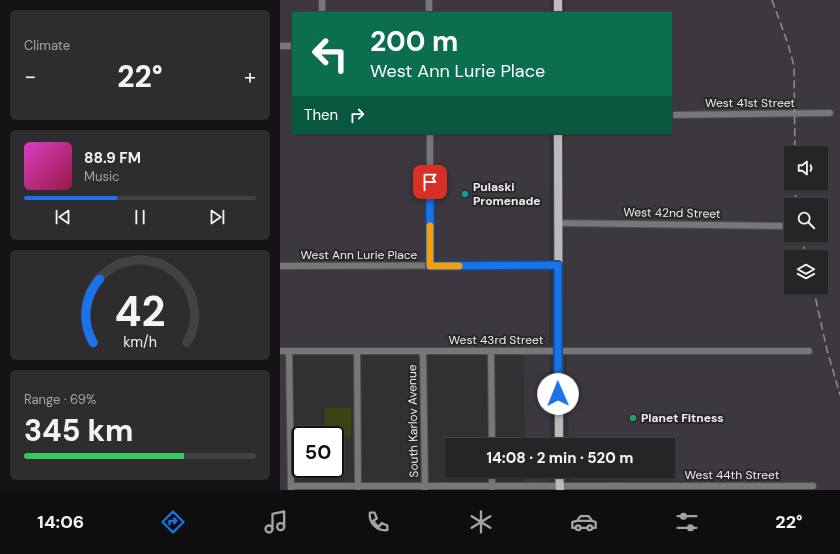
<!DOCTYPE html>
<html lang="en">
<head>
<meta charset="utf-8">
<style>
  body { margin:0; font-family:"DM Sans",sans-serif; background:#2e2c2e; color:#f1f3f6; height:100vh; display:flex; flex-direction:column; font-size:15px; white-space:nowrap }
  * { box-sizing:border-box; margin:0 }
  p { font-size:13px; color:#a4a4a7 }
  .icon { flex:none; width:22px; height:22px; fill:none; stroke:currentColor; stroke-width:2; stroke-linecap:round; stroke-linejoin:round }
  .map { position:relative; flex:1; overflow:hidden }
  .side { display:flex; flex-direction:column; gap:10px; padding:10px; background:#151415; width:280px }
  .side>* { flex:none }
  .top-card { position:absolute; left:12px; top:12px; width:380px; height:122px; border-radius:0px; box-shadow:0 1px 3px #0004,0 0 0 1px #424143; background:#0b6e4f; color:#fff; overflow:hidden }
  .tools { position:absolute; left:504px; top:146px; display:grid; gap:8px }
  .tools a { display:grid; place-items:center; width:44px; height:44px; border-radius:0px; background:#262426; box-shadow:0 1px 3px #0004,0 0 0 1px #424143; font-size:20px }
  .speed { position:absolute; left:12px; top:426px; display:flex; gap:8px; font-size:20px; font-weight:700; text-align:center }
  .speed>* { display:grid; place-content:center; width:52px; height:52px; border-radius:50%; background:#262426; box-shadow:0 1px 3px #0004,0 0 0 1px #424143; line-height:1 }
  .speed .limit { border:2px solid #111; border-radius:6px; background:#fff; color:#111 }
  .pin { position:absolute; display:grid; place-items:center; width:34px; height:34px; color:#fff; margin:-17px; border-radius:8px; box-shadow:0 2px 6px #0006 }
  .me { position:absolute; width:44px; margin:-22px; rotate:359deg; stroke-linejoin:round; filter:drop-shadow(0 0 3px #0008) }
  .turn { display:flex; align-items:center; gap:14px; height:84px; padding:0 12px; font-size:18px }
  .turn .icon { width:52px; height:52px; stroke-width:2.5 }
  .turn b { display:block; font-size:28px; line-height:34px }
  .then { display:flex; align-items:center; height:38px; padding:0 12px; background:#0003; gap:8px; font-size:15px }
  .big { font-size:30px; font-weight:800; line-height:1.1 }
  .side .widget { flex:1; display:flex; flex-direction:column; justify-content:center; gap:6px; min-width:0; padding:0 14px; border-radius:6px; background:#2e2c2e }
  .side .dial { align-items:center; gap:0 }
  .dial svg { height:104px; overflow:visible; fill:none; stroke:#424143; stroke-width:7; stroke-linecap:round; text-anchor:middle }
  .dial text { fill:#f1f3f6; stroke:none }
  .song { display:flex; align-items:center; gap:12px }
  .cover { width:48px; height:48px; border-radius:6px; background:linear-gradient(135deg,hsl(310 70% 55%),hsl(340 70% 35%)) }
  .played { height:4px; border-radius:2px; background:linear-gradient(90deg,#1a73e8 40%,#424143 40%) }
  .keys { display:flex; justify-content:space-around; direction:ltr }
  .heat { display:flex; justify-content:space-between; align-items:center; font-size:22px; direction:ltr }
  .charge { height:6px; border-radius:3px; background:linear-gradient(90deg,#34c759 69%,#424143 0) }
  .trip { position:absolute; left:165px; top:438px; width:230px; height:40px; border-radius:0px; background:#262426; box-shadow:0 1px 3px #0004,0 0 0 1px #424143; font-weight:800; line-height:40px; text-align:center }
  .tabs { display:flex; height:64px; justify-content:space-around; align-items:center; background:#0f0e0f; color:#a4a4a7 }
  .tabs .icon { width:28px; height:28px }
  .tabs .current { color:#1a73e8 }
  .tabs b { font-size:18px; color:#f1f3f6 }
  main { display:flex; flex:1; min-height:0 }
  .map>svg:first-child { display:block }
  .built { fill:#3d3840; fill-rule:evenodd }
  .green { fill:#3b4313 }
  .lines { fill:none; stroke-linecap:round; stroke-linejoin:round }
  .minor-casing { stroke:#504e51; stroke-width:8 }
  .major-casing { stroke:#504e51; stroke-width:10 }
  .minor { stroke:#787676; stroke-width:6 }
  .major { stroke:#bebaba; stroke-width:8 }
  .rail { stroke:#908e91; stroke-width:1.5; stroke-dasharray:8 4; stroke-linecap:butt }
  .route-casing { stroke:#114b97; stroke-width:10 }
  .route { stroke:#1a73e8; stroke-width:7 }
  .slow { stroke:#f59e0b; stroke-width:7 }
  .culture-dot { fill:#0f9aa8; stroke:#282729; stroke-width:1.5 }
  .leisure-dot { fill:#2e9e5b; stroke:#282729; stroke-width:1.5 }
  .labels { text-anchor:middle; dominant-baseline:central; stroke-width:4; stroke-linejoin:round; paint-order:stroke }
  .street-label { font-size:12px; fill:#efeef0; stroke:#282729 }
  .poi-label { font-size:12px; font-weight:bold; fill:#efeef0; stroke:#282729; text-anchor:start }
</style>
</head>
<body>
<main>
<section class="side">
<div class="widget"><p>Climate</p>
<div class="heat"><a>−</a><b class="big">22°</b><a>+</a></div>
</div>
<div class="widget">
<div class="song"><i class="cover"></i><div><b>88.9 FM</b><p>Music</p></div></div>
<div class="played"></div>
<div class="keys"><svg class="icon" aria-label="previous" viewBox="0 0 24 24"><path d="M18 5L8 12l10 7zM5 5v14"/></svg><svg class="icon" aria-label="pause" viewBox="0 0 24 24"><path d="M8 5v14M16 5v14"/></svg><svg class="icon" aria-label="next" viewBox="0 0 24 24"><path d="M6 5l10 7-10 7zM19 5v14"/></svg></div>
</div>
<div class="widget dial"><svg viewBox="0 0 100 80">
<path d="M14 69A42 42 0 1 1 86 69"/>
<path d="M14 69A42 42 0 0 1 19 20" stroke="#1a73e8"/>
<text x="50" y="56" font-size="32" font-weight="700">42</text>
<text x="50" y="72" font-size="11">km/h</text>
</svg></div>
<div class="widget"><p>Range · 69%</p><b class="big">345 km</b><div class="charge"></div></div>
</section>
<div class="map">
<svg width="560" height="490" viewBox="0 0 560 490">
  <rect width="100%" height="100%" fill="#323033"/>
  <path class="built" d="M0 0H270V13H13V133H270L269 347 6 348 8 490H0Z
    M285 0H560V490H412V481L290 480 289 471H388V445H289L286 355H373V348L285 347 284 133H391V13H285ZM511 153H541V183H511ZM511 205H541V235H511ZM511 257H541V287H511Z
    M244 355H270V445H245Z
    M245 471H271V481L246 483Z"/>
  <path class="green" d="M45 408H71V437L45 435Z"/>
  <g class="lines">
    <defs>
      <path id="minor" d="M149 0V13
        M42 13V0
        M0 46H13
        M391 115 550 113
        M150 133V266
        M278 223 506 226
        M0 266 277 265
        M0 351H529
        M9 351 11 489
        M77 351 78 488
        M143 351 145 490
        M211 351 212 445
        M212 471V488
        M11 486H533"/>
      <path id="major" d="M278 0V13
        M278 133 279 445
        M279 471 280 490"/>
    </defs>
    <use href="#minor" class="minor-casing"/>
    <use href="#major" class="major-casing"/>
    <use href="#minor" class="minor"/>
    <use href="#major" class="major"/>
    <path class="rail" d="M492 0 508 44 514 66 515 153
      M515 183 516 205
      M521 235 526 257
      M533 287 547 350 560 395"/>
  </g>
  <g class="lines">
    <defs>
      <path id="route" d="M150 182V266L278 265V394"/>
    </defs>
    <use href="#route" class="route-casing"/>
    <use href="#route" class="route"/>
    <path class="slow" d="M150 226V266H179"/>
  </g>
  <circle class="culture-dot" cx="185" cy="194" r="4"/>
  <circle class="leisure-dot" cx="353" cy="418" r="4"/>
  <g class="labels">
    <g class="street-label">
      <text x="470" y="103">West 41st Street</text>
      <text transform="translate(392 213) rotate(1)">West 42nd Street</text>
      <text x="79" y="255">West Ann Lurie Place</text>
      <text x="216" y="340">West 43rd Street</text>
      <text transform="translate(133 421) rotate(-91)">South Karlov Avenue</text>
      <text x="452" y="475">West 44th Street</text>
    </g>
    <g class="poi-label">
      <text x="193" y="187">Pulaski<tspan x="193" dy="14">Promenade</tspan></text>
      <text x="361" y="418">Planet Fitness</text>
    </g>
  </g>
</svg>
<div class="tools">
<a><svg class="icon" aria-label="sound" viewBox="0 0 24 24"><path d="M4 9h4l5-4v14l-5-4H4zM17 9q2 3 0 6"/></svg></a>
<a><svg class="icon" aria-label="search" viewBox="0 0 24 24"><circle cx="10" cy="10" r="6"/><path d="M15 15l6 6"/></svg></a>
<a><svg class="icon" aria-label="layers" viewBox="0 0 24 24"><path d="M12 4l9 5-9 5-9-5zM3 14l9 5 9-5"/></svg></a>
</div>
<div class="speed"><div class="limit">50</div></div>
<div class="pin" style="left:150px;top:182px;background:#d93025"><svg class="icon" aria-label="arrive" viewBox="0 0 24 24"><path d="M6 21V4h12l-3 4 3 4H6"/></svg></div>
<svg class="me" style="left:278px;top:394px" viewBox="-20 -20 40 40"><circle r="19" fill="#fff"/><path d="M0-13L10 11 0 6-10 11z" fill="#1a73e8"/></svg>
<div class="trip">14:08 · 2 min · 520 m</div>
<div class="top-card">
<div class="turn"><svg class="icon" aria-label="left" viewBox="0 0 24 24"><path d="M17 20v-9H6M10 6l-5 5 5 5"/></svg><div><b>200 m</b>West Ann Lurie Place</div></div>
<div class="then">Then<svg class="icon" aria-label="right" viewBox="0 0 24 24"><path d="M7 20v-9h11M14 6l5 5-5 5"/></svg></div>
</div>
</div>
</main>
<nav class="tabs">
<b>14:06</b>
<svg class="icon current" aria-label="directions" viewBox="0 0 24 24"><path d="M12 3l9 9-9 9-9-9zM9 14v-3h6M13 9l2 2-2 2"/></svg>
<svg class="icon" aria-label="music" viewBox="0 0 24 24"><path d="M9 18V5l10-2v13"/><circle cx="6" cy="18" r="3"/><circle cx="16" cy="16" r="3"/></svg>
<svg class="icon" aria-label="phone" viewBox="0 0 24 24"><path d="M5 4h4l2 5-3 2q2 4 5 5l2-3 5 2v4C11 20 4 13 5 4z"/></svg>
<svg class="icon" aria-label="climate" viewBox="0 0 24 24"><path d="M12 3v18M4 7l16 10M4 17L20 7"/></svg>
<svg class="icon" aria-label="car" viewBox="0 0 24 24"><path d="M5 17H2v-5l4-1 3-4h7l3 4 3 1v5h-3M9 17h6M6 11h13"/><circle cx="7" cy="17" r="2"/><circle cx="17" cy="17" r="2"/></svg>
<svg class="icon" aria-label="filters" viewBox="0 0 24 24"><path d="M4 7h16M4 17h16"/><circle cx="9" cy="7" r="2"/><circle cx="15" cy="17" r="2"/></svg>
<b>22°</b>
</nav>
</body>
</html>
